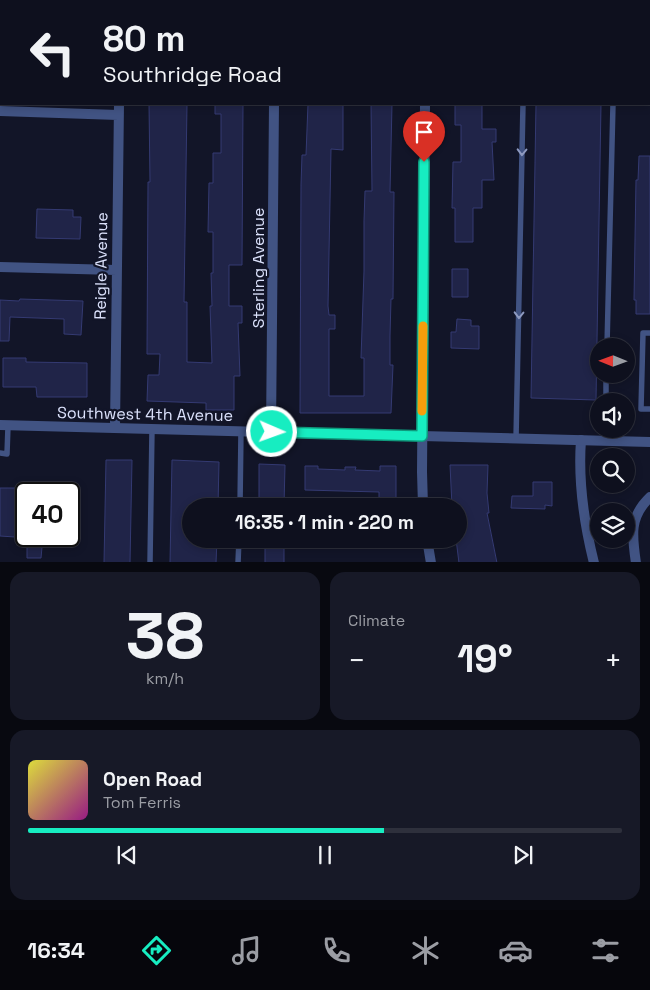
<!DOCTYPE html>
<html lang="en">
<head>
<meta charset="utf-8">
<style>
  body { margin:0; font-family:"Space Grotesk",sans-serif; background:#171927; color:#f1f3f6; height:100vh; display:flex; flex-direction:column; font-size:19px; white-space:nowrap }
  * { box-sizing:border-box; margin:0 }
  p { font-size:16px; color:#9b9da4 }
  .icon { flex:none; width:28px; height:28px; fill:none; stroke:currentColor; stroke-width:2; stroke-linecap:round; stroke-linejoin:round }
  .map { position:relative; height:562px; overflow:hidden }
  .details { display:flex; flex-direction:column; gap:10px; padding:10px; background:#080910; flex:1 }
  .details>* { flex:none }
  .hud { position:absolute; left:0px; top:0px; width:650px; height:105px; box-shadow:0 2px 8px #0003,0 0 0 1px #2e303c; background:#0e101e; color:#f1f3f6; overflow:hidden }
  .needle { width:32px; rotate:271deg }
  .buttons { position:absolute; left:590px; top:338px; display:grid; gap:10px }
  .buttons a { display:grid; place-items:center; width:45px; height:45px; border-radius:50%; background:#0e101e; box-shadow:0 2px 8px #0003,0 0 0 1px #2e303c; font-size:25px }
  .speed { position:absolute; left:15px; top:482px; display:flex; gap:10px; font-size:25px; font-weight:700; text-align:center }
  .speed>* { display:grid; place-content:center; width:65px; height:65px; border-radius:50%; background:#0e101e; box-shadow:0 2px 8px #0003,0 0 0 1px #2e303c; line-height:1 }
  .speed .limit { border:2px solid #111; border-radius:8px; background:#fff; color:#111 }
  .pin { position:absolute; display:grid; place-items:center; width:42px; height:42px; color:#fff; margin:-51px -21px; border-radius:50% 50% 50% 0; rotate:-45deg; box-shadow:0 0 5px #0007 }
  .pin .icon { rotate:45deg }
  .me { position:absolute; width:55px; margin:-28px; rotate:92deg; stroke-linejoin:round; filter:drop-shadow(0 0 4px #0008) }
  .turn { display:flex; align-items:center; gap:18px; height:105px; padding:0 20px; font-size:22px }
  .turn .icon { width:65px; height:65px; stroke-width:2.5 }
  .turn b { display:block; font-size:35px; line-height:42px }
  .big { font-size:38px; font-weight:700; line-height:1.1 }
  .details .card { flex:1; display:flex; flex-direction:column; justify-content:center; gap:8px; min-width:0; padding:0 18px; border-radius:15px; background:#171927 }
  .details .dial { align-items:center; gap:0 }
  .dial b { font-size:65px; line-height:1 }
  .song { display:flex; align-items:center; gap:15px }
  .cover { width:60px; height:60px; border-radius:8px; background:linear-gradient(135deg,hsl(60 70% 55%),hsl(310 70% 35%)) }
  .played { height:5px; border-radius:2px; background:linear-gradient(90deg,#17edc1 60%,#2e303c 60%) }
  .keys { display:flex; justify-content:space-around; direction:ltr }
  .heat { display:flex; justify-content:space-between; align-items:center; font-size:28px; direction:ltr }
  .details .tiles { flex:1; display:grid; gap:10px; grid-template-columns:1fr 1fr }
  .card:last-child { grid-column:span 2 }
  .trip { position:absolute; left:182px; top:498px; width:285px; height:50px; border-radius:25px; background:#0e101e; box-shadow:0 2px 8px #0003,0 0 0 1px #2e303c; font-weight:700; line-height:50px; text-align:center }
  .tab-bar { display:flex; height:80px; justify-content:space-around; align-items:center; background:#06060c; color:#9b9da4 }
  .tab-bar .icon { width:35px; height:35px }
  .tab-bar .active { color:#17edc1 }
  .tab-bar b { font-size:22px; color:#f1f3f6 }
  .map>svg:first-child { display:block }
  .building { fill:#202448; stroke:#343a72 }
  .lines { fill:none; stroke-linecap:round; stroke-linejoin:round }
  .service { stroke:#415383; stroke-width:5.5 }
  .minor { stroke:#415383; stroke-width:10 }
  .tertiary { stroke:#415383; stroke-width:10 }
  .oneway { stroke:#8e9ac0 }
  .route-casing { stroke:#0f9a7d; stroke-width:12 }
  .route { stroke:#17edc1; stroke-width:9 }
  .slow { stroke:#f59e0b; stroke-width:9 }
  .labels { text-anchor:middle; dominant-baseline:central; stroke-width:4.5; stroke-linejoin:round; paint-order:stroke }
  .street-label { font-size:16px; fill:#dce2fc; stroke:#121528 }
</style>
</head>
<body>
<div class="map">
<svg width="650" height="563" viewBox="0 0 650 563">
  <rect width="100%" height="100%" fill="#121528"/>
  <path class="building" d="M149 104H187L184 302H187V362L212 363 210 306H212L211 273H213V232H208L209 183H213V153H221V114H215V104H243L242 265H229V306H242V323H238L240 376H234V410H206V403L147 401 148 375H159L160 354H147L148 182H150Z
    M308 104H343V150L331 149 328 306 329 315H335V329H329V396H364V358H361L364 271V221L365 191H372L371 104H392L390 192H394L393 299H391L390 336V365H393L391 413H300L301 185 302 155H306Z
    M455 104H482V129H496V142H492L494 180H482V208H473V242H455V208H452L453 162H461V125H455Z
    M536 104H601L596 400 531 398Z
    M639 156H650V314H636V300H634L636 180H638Z
    M37 209 73 210V217H81L80 239 36 238Z
    M452 269H468V297H452Z
    M20 299 83 301 81 335 64 334V319L10 317 9 341H0V300L19 301Z
    M457 319 471 320V326H479V349L451 348V332H456Z
    M3 358H26V362L87 363V397H37L36 387H3Z
    M106 460H132L130 563H104Z
    M172 460 219 462 218 506H191V539H217L216 563H170Z
    M259 464 285 465 284 506H259Z
    M450 465H488L487 493 489 513H487L497 563H459L456 539H459V506H452Z
    M305 466H318V469L345 470V467H356L355 470 380 471V466H396V506H379V492L305 490Z
    M533 482H552V506L545 505V509L511 508 512 496H533Z
    M0 488H16L15 537 0 536Z
    M265 539H284V563H265Z
    M27 546 42 547 41 558H27Z"/>
  <g class="lines">
    <path class="service" d="M0 31H1
      M649 90H650
      M650 333H643L641 409H650
      M607 346 613 104
      M606 401V374
      M516 439 523 104
      M605 441V429
      M0 453 7 454 8 426
      M240 506 241 431
      M150 563 152 429
      M238 563 239 539"/>
    <path class="minor" d="M25 1 26 0
      M120 1V0
      M275 1V0
      M426 1V0
      M0 10H1
      M0 111 118 115
      M0 267 116 270
      M115 428 119 104
      M271 432 274 104
      M581 440C578 481 584 523 594 563
      M423 506 422 472 425 104
      M427 539 431 563
      M636 563C632 536 629 517 650 497"/>
    <path class="tertiary" d="M0 425 650 442"/>
  </g>
  <defs><path id="oneway-chevron" d="M-2-3.5L2.5 0L-2 3.5" fill="none" stroke-width="1.6" stroke-linecap="round" stroke-linejoin="round" transform="scale(1.25)"/></defs>
  <g class="oneway">
    <use href="#oneway-chevron" transform="translate(522 152) rotate(91)"/>
    <use href="#oneway-chevron" transform="translate(519 315) rotate(91)"/>
  </g>
  <g class="lines">
    <defs>
      <path id="route" d="M272 432 422 436 424 162"/>
    </defs>
    <use href="#route" class="route-casing"/>
    <use href="#route" class="route"/>
    <path class="slow" d="M422 411 423 326"/>
  </g>
  <g class="labels">
    <g class="street-label">
      <text transform="translate(101 266) rotate(-89)">Reigle Avenue</text>
      <text transform="translate(258 268) rotate(-90)">Sterling Avenue</text>
      <text transform="translate(145 414) rotate(1)">Southwest 4th Avenue</text>
    </g>
  </g>
</svg>
<div class="buttons">
<a><svg class="needle" viewBox="-14 -14 28 28"><path d="M0-13l5 13h-10z" fill="#e53935"/><path d="M0 13l5-13h-10z" fill="#9b9da4"/></svg></a>
<a><svg class="icon" aria-label="sound" viewBox="0 0 24 24"><path d="M4 9h4l5-4v14l-5-4H4zM17 9q2 3 0 6"/></svg></a>
<a><svg class="icon" aria-label="search" viewBox="0 0 24 24"><circle cx="10" cy="10" r="6"/><path d="M15 15l6 6"/></svg></a>
<a><svg class="icon" aria-label="layers" viewBox="0 0 24 24"><path d="M12 4l9 5-9 5-9-5zM3 14l9 5 9-5"/></svg></a>
</div>
<div class="speed"><div class="limit">40</div></div>
<div class="pin" style="left:424px;top:162px;background:#d93025"><svg class="icon" aria-label="arrive" viewBox="0 0 24 24"><path d="M6 21V4h12l-3 4 3 4H6"/></svg></div>
<svg class="me" style="left:272px;top:432px" viewBox="-20 -20 40 40"><circle r="17" fill="#17edc1" stroke="#fff" stroke-width="3"/><path d="M0-11L8 9 0 5-8 9z" fill="#fff"/></svg>
<div class="trip">16:35 · 1 min · 220 m</div>
<div class="hud">
<div class="turn"><svg class="icon" aria-label="left" viewBox="0 0 24 24"><path d="M17 20v-9H6M10 6l-5 5 5 5"/></svg><div><b>80 m</b>Southridge Road</div></div>
</div>
</div>
<section class="details">
<div class="tiles">
<div class="card dial"><b>38</b><p>km/h</p></div>
<div class="card"><p>Climate</p>
<div class="heat"><a>−</a><b class="big">19°</b><a>+</a></div>
</div>
<div class="card">
<div class="song"><i class="cover"></i><div><b>Open Road</b><p>Tom Ferris</p></div></div>
<div class="played"></div>
<div class="keys"><svg class="icon" aria-label="previous" viewBox="0 0 24 24"><path d="M18 5L8 12l10 7zM5 5v14"/></svg><svg class="icon" aria-label="pause" viewBox="0 0 24 24"><path d="M8 5v14M16 5v14"/></svg><svg class="icon" aria-label="next" viewBox="0 0 24 24"><path d="M6 5l10 7-10 7zM19 5v14"/></svg></div>
</div>
</div>
</section>
<nav class="tab-bar">
<b>16:34</b>
<svg class="icon active" aria-label="directions" viewBox="0 0 24 24"><path d="M12 3l9 9-9 9-9-9zM9 14v-3h6M13 9l2 2-2 2"/></svg>
<svg class="icon" aria-label="music" viewBox="0 0 24 24"><path d="M9 18V5l10-2v13"/><circle cx="6" cy="18" r="3"/><circle cx="16" cy="16" r="3"/></svg>
<svg class="icon" aria-label="phone" viewBox="0 0 24 24"><path d="M5 4h4l2 5-3 2q2 4 5 5l2-3 5 2v4C11 20 4 13 5 4z"/></svg>
<svg class="icon" aria-label="climate" viewBox="0 0 24 24"><path d="M12 3v18M4 7l16 10M4 17L20 7"/></svg>
<svg class="icon" aria-label="car" viewBox="0 0 24 24"><path d="M5 17H2v-5l4-1 3-4h7l3 4 3 1v5h-3M9 17h6M6 11h13"/><circle cx="7" cy="17" r="2"/><circle cx="17" cy="17" r="2"/></svg>
<svg class="icon" aria-label="filters" viewBox="0 0 24 24"><path d="M4 7h16M4 17h16"/><circle cx="9" cy="7" r="2"/><circle cx="15" cy="17" r="2"/></svg>
</nav>
</body>
</html>
